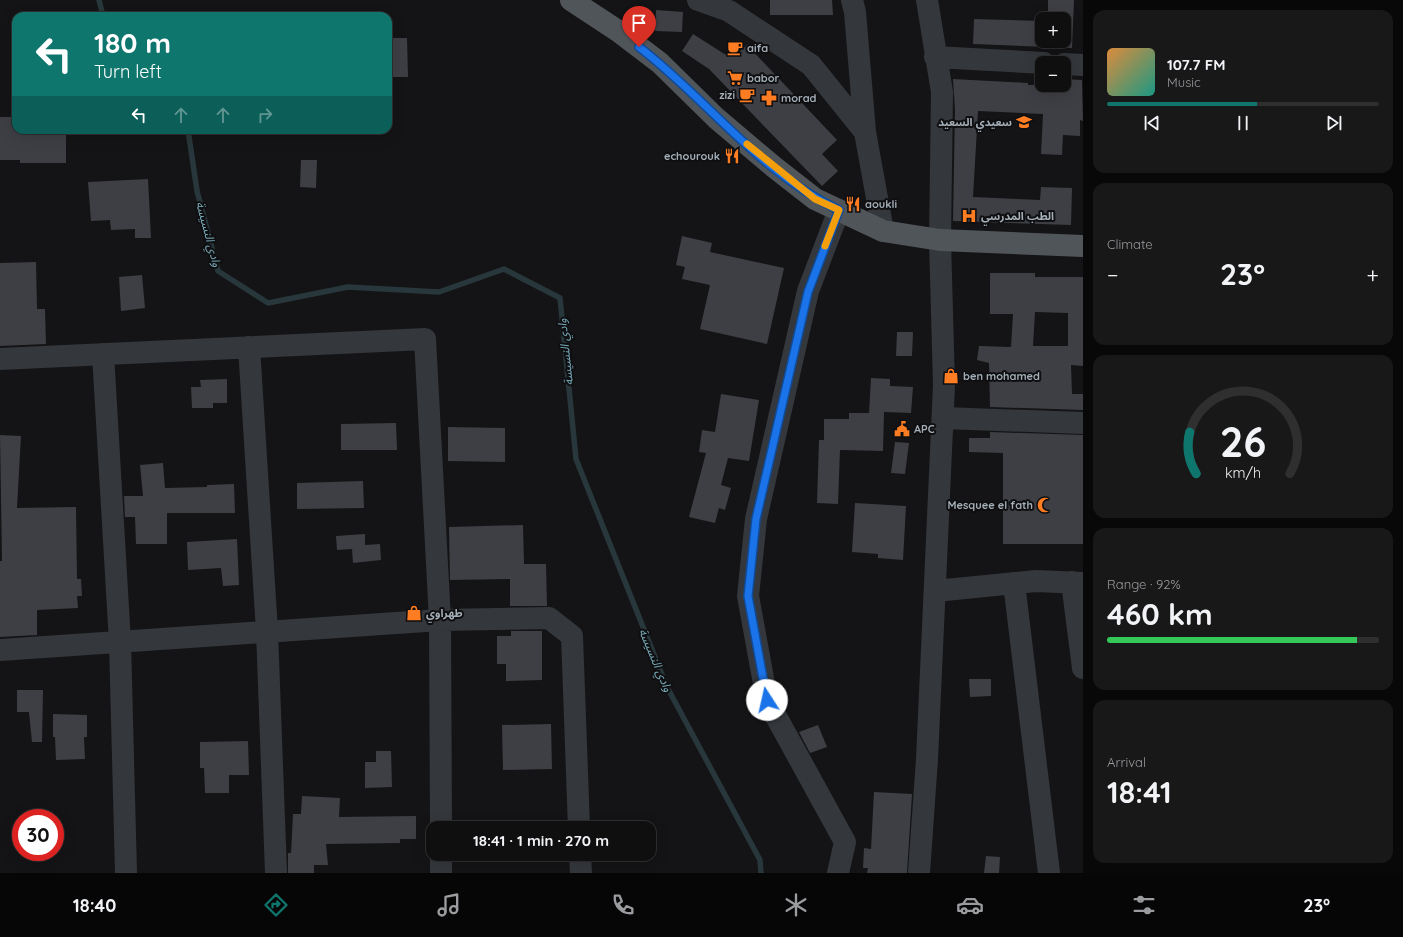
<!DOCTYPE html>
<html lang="en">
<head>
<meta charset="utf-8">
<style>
  body { margin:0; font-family:Quicksand,"Noto Sans Arabic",sans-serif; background:#181819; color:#f1f3f6; height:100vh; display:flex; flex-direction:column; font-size:15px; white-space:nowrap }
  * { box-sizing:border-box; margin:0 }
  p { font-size:13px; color:#9b9c9f }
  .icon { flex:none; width:22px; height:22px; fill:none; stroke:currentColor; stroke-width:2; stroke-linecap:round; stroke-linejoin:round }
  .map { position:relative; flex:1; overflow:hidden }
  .side { display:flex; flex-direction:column; gap:10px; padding:10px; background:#080809; width:320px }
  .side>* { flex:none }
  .banner { position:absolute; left:12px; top:12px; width:380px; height:122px; border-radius:12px; box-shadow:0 4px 16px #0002,0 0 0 1px #2f2f30; background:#0f766e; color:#fff; overflow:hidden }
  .controls { position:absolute; left:1035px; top:12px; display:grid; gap:8px }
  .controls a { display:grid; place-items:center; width:36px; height:36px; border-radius:8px; background:#0f0f10; box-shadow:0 4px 16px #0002,0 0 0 1px #2f2f30; font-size:20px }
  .speed { position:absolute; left:12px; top:809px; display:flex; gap:8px; font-size:20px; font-weight:700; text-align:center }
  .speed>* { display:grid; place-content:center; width:52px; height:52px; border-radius:50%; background:#0f0f10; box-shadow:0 4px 16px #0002,0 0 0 1px #2f2f30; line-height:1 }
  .speed .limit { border:6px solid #d22; background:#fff; color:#111 }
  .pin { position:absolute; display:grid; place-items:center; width:34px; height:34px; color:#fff; margin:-41px -17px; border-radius:50% 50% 50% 0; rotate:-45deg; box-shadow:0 0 4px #0007 }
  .pin .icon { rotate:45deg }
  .me { position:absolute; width:44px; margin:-22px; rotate:350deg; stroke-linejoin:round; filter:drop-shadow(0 0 3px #0008) }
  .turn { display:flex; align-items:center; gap:14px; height:84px; padding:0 16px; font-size:18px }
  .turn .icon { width:52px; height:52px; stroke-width:2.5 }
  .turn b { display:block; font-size:28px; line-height:34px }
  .lanes { display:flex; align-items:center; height:38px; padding:0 16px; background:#0003; justify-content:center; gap:20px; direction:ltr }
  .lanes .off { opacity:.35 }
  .big { font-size:30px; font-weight:700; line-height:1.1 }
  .side .card { flex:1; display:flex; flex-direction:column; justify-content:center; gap:6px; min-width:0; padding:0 14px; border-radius:12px; background:#181819 }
  .side .dial { align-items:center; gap:0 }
  .dial svg { height:104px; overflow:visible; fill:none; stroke:#2f2f30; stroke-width:7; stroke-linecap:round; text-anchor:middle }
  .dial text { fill:#f1f3f6; stroke:none }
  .song { display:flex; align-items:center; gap:12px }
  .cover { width:48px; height:48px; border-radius:6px; background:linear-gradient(135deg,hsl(30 70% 55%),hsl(170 70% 35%)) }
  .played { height:4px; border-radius:2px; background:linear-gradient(90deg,#0f766e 55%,#2f2f30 55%) }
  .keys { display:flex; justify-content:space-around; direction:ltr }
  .heat { display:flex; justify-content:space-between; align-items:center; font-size:22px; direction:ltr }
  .charge { height:6px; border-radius:3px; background:linear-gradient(90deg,#34c759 92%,#2f2f30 0) }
  .trip { position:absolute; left:426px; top:821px; width:230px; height:40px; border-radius:12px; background:#0f0f10; box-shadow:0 4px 16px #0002,0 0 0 1px #2f2f30; font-weight:700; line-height:40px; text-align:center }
  .dock { display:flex; height:64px; justify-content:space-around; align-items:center; background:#060606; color:#9b9c9f }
  .dock .icon { width:28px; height:28px }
  .dock .selected { color:#0f766e }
  .dock b { font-size:18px; color:#f1f3f6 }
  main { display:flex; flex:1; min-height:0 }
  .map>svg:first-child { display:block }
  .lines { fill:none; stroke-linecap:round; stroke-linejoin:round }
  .stream { stroke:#28373b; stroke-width:5.5 }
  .building { fill:#3d3f44; fill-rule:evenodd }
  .minor { stroke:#34373b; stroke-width:22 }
  .major { stroke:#50555a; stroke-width:22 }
  .route-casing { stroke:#114b97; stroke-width:10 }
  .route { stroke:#1a73e8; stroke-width:7 }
  .slow { stroke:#f59e0b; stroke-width:7 }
  .labels { text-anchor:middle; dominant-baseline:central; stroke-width:4; stroke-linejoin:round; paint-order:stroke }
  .poi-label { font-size:11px; font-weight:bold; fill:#a4afb8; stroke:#0f0f11; text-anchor:start }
  .water-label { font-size:12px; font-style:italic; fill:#77a9b7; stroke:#0f0f11 }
</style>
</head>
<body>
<main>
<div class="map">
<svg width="1083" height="873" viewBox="0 0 1083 873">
  <rect width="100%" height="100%" fill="#141416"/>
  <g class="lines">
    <path class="stream" d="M99 0 103 16
      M188 130 197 191 218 271 268 303 348 287 439 292 504 269 560 298 576 459 667 687 760 860 761 873"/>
  </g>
  <path class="building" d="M770 0H832L833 15H770Z
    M1048 0H1074L1072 48 973 44 974 19 1042 21V41H1064V19H1048Z
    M656 10 683 12 682 32 655 31Z
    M693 34 726 55 730 50 735 56 747 45 837 140 822 154 838 171 822 186 709 69 682 51Z
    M388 38H407L408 77H388Z
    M953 79 1028 83V85H1064V79L1082 80 1083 121 1080 120V136L1063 135 1062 155 1041 154 1043 114 978 111 973 197 1040 200 1041 187 1072 188 1071 225 953 221 955 110Z
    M0 117H16V130H66V163H20V160H0Z
    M301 160H317L316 188 300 187Z
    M148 179 151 238H135V229L111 230 110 220 91 221 88 182Z
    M682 236 712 243 710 252 784 268 767 344 700 329 710 285 682 279 685 267 676 265Z
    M36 262 37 309H45L46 344 0 346V263Z
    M990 273H1035V277H1083V366L1071 365 1072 394H1083V410L990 407 989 363 977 360 979 346 1011 347 1013 314H990ZM1035 312 1068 313V346H1033Z
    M142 275 145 308 121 311 119 277Z
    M897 332H913L912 356H896Z
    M871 378 890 379V386L913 387 911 413 884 412 883 451 840 450 838 504 817 503 819 440H824V419H849V413H869Z
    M227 379V403H213V408H192L191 387H201L200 380Z
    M721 394 759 400 749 461 728 458 721 485 731 488 725 510 719 508 715 523 689 517 706 453 699 452 702 430 715 432Z
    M396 423 397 450H341V424Z
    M448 427 505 428V462L448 461Z
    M990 432 1083 435V544H1003V453L969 452V438H990Z
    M0 435 21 436 17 508 76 507 77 579H81L82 596H77L78 608 37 610V635L0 637V561H2Z
    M895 442 909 443 905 474 891 473Z
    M163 463 165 488 207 487V485L234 484 235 513H167V544H136L135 517H125L124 496H143L140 465Z
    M363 481 364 508 297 509V483Z
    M855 503 906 506 903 560 878 558V554L852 552Z
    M523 525 524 564H546L547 606H510V579L450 580 449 527Z
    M365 534V545L380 544 381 560 353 563 352 549 337 550 336 536Z
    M237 539 239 585 223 586 221 568 188 570 187 542Z
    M511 631H542V680L506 681V664H497V636H511Z
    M969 679H991V696L970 697Z
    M17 690H43L42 742H32L29 712H17Z
    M53 714 87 715V737H84L85 759 56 760 55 737H53Z
    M551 724 552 769 503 770 502 725Z
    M818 725 827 747 810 753 799 732Z
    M248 741 249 775H229V793H205L204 768H200V742Z
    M376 751H391L392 787 365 788V762H376Z
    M874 792 912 794 907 873H867L868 868H863L864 848 871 849Z
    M302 796 340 798 339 817 416 816V839H400V843L326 844 328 865H314V873H288V853H291L293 814H301Z
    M986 856 1000 857 999 873H984Z"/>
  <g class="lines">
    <path class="minor" d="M698 0 729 11 811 65 865 132
      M852 0 855 12 865 132 883 231
      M935 57 1044 63
      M1064 64 1083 65
      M249 347 267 631 276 873
      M103 354 120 642 126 873
      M0 359 425 339 440 620 441 828
      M943 418 1083 423
      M1072 582 1083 668
      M1014 583 1049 873
      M935 591 1036 581 1083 583
      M0 650 440 620 549 618 572 636 579 828
      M441 854V873
      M580 854 581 873
      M838 873 845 842 767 700 748 596 756 519 808 291 839 210
      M919 873 927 759 944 385 940 240 942 92 927 0"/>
    <path class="major" d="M571 0 618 31 660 63 716 118 774 167 815 199 883 231 940 240 1083 246"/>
  </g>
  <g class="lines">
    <defs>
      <path id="route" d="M639 47C707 99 760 173 839 210L808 292 756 519 748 596 767 700"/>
    </defs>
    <use href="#route" class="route-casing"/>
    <use href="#route" class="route"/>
    <path class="slow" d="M747 144 815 199 839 210 825 246"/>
  </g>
  <defs>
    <symbol id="cafe-bare" viewBox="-9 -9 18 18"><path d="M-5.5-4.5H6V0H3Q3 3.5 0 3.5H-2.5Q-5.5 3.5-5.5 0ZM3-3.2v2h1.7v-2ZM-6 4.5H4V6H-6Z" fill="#ff7d22" stroke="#0f0f11" stroke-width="2.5" paint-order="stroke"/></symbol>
    <symbol id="supermarket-bare" viewBox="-9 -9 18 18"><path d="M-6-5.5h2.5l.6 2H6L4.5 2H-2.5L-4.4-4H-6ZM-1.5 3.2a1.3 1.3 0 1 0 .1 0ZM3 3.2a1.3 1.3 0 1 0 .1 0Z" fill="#ff7d22" stroke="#0f0f11" stroke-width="2.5" paint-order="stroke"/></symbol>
    <symbol id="pharmacy-bare" viewBox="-9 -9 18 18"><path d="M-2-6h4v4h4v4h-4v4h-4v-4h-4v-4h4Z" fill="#ff7d22" stroke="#0f0f11" stroke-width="2.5" paint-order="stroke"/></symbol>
    <symbol id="school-bare" viewBox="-9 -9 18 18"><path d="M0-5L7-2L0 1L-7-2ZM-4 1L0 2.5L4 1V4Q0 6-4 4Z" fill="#ff7d22" stroke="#0f0f11" stroke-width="2.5" paint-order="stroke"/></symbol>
    <symbol id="restaurant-bare" viewBox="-9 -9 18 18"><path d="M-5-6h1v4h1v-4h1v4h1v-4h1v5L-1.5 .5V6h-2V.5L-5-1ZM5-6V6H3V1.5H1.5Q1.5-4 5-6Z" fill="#ff7d22" stroke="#0f0f11" stroke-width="2.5" paint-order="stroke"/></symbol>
    <symbol id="hospital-bare" viewBox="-9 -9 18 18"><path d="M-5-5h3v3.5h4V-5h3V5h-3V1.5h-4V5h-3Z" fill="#ff7d22" stroke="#0f0f11" stroke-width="2.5" paint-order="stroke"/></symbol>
    <symbol id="shop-bare" viewBox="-9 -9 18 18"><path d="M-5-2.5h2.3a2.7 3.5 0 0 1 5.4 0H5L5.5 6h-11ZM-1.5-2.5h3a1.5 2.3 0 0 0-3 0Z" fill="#ff7d22" stroke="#0f0f11" stroke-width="2.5" paint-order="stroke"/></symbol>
    <symbol id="civic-bare" viewBox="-9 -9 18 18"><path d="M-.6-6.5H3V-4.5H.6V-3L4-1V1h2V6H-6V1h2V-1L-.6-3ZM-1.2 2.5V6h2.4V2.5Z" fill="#ff7d22" stroke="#0f0f11" stroke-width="2.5" paint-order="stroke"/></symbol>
    <symbol id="mosque-bare" viewBox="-9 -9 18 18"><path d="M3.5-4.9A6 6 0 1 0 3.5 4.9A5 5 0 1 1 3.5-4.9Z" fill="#ff7d22" stroke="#0f0f11" stroke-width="2.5" paint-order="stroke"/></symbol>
  </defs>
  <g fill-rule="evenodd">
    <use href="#cafe-bare" x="724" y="37" width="22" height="22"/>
    <use href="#supermarket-bare" x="724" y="67" width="22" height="22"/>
    <use href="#cafe-bare" x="736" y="84" width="22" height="22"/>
    <use href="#pharmacy-bare" x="758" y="87" width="22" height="22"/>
    <use href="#school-bare" x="1013" y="111" width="22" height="22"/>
    <use href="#restaurant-bare" x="721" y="145" width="22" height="22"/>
    <use href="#restaurant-bare" x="842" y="193" width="22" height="22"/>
    <use href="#hospital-bare" x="958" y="205" width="22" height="22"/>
    <use href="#shop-bare" x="940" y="365" width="22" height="22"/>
    <use href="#civic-bare" x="891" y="418" width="22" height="22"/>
    <use href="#mosque-bare" x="1034" y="494" width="22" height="22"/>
    <use href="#shop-bare" x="403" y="602" width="22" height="22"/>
  </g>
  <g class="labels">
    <g class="poi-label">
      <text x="747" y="48">aifa</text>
      <text x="747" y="78">babor</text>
      <text x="735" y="95" text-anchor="end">zizi</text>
      <text x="781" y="98">morad</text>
      <text x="1012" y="122" text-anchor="end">سعيدي السعيد</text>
      <text x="720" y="156" text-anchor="end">echourouk</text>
      <text x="865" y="204">aoukli</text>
      <text x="981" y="216">الطب المدرسي</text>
      <text x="963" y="376">ben mohamed</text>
      <text x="914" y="429">APC</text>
      <text x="1033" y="505" text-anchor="end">Mesquee el fath</text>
      <text x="426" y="613">طهراوي</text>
    </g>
    <g class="water-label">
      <text transform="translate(209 234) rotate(75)">وادي النسيسة</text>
      <text transform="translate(565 352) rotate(-96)">وادي النسيسة</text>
      <text transform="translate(656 660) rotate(67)">وادي النسيسة</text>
    </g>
  </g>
</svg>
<div class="controls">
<a>+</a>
<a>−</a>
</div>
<div class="speed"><div class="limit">30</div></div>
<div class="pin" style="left:639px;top:47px;background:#d93025"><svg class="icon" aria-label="arrive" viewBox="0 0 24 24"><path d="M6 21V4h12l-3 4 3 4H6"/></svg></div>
<svg class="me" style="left:767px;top:700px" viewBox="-20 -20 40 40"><circle r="19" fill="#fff"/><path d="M0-13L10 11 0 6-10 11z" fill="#1a73e8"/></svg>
<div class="trip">18:41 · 1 min · 270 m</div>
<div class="banner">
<div class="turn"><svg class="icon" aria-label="left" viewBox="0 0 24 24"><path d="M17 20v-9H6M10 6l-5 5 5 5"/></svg><div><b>180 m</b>Turn left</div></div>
<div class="lanes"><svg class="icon" aria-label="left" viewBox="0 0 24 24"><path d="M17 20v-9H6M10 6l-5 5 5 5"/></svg><svg class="icon off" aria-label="ahead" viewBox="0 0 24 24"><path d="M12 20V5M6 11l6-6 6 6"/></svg><svg class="icon off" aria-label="ahead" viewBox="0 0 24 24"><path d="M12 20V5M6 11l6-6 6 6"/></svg><svg class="icon off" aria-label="right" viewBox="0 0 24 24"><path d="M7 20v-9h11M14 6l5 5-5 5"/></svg></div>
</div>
</div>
<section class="side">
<div class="card">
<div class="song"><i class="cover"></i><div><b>107.7 FM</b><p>Music</p></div></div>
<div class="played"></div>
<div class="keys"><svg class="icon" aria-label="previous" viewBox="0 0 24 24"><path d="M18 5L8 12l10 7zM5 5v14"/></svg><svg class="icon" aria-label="pause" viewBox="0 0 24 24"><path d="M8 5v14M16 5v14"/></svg><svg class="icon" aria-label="next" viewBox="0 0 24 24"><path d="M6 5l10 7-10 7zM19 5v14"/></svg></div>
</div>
<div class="card"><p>Climate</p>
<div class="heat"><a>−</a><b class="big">23°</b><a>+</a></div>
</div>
<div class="card dial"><svg viewBox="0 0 100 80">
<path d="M14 69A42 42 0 1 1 86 69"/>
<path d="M14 69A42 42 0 0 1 9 37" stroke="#0f766e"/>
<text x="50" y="56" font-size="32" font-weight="700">26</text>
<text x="50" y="72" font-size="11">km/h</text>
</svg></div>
<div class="card"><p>Range · 92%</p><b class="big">460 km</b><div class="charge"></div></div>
<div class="card"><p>Arrival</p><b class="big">18:41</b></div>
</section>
</main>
<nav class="dock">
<b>18:40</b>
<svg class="icon selected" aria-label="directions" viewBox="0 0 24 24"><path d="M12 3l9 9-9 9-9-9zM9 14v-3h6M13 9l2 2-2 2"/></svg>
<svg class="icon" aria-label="music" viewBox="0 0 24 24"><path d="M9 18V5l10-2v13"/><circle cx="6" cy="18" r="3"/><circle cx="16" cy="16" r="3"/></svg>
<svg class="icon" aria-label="phone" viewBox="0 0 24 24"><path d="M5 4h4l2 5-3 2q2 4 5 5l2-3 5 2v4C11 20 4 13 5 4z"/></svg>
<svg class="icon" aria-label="climate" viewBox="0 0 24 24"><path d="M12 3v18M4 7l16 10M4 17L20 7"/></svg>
<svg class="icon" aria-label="car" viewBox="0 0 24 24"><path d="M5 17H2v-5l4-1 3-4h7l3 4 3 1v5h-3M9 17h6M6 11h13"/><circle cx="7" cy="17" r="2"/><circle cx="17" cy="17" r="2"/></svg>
<svg class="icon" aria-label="filters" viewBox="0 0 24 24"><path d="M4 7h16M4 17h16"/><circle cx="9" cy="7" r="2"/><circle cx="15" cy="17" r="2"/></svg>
<b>23°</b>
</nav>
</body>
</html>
